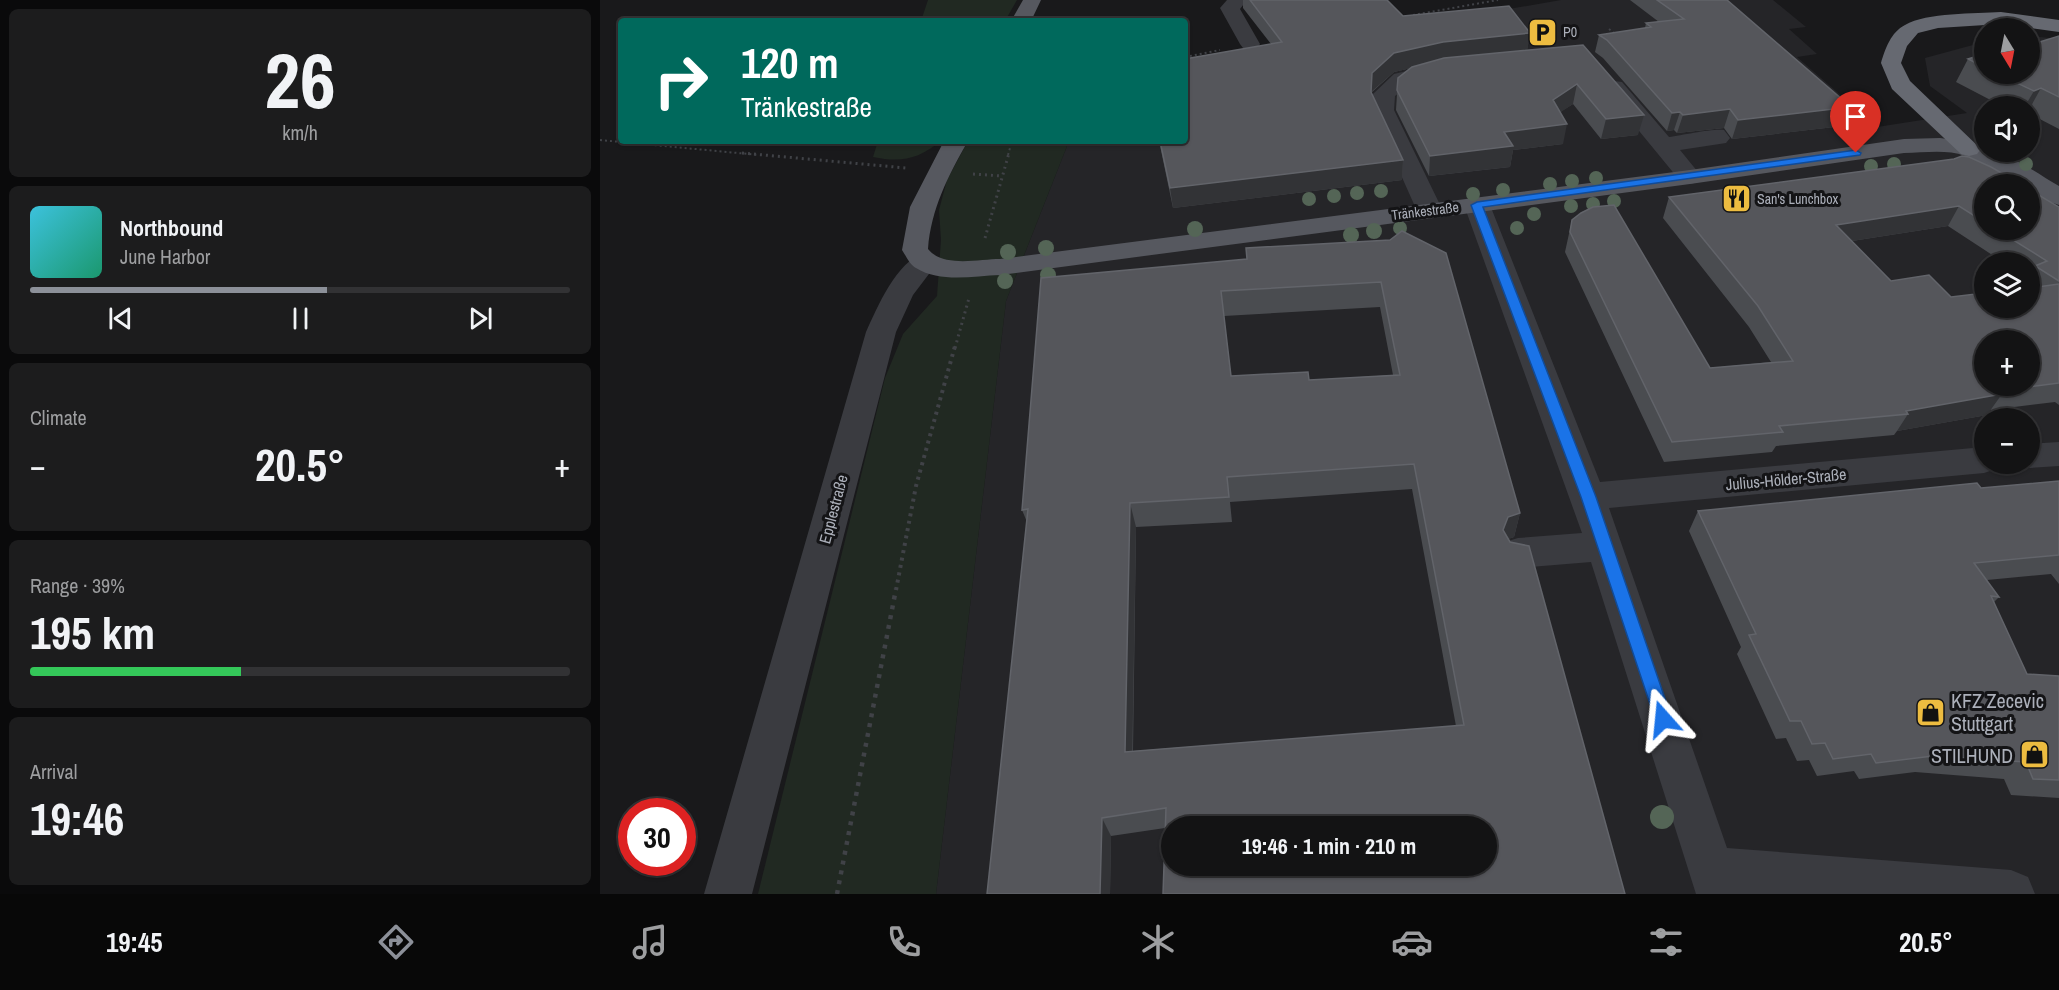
<!DOCTYPE html>
<html lang="en">
<head>
<meta charset="utf-8">
<style>
  body { margin:0; font-family:"Archivo Narrow",sans-serif; background:#1c1c1d; color:#f1f3f6; height:100vh; display:flex; flex-direction:column; font-size:22px; white-space:nowrap }
  * { box-sizing:border-box; margin:0 }
  p { font-size:20px; color:#9d9ea0 }
  .icon { flex:none; width:33px; height:33px; fill:none; stroke:currentColor; stroke-width:2; stroke-linecap:round; stroke-linejoin:round }
  .map { position:relative; flex:1; overflow:hidden }
  .sheet { display:flex; flex-direction:column; gap:9px; padding:9px; background:#0a0a0b; width:600px }
  .sheet>* { flex:none }
  .hud { position:absolute; left:18px; top:18px; width:570px; height:126px; border-radius:6px; box-shadow:0 2px 4px #0004,0 0 0 2px #323234; background:#00695c; color:#fff; overflow:hidden }
  .needle { width:39px; rotate:170deg }
  .fabs { position:absolute; left:1374px; top:18px; display:grid; gap:12px }
  .fabs a { display:grid; place-items:center; width:66px; height:66px; border-radius:50%; background:#131314; box-shadow:0 2px 4px #0004,0 0 0 2px #323234; font-size:30px }
  .speed { position:absolute; left:18px; top:798px; display:flex; gap:12px; font-size:30px; font-weight:700; text-align:center }
  .speed>* { display:grid; place-content:center; width:78px; height:78px; border-radius:50%; background:#131314; box-shadow:0 2px 4px #0004,0 0 0 2px #323234; line-height:1 }
  .speed .limit { border:9px solid #d22; background:#fff; color:#111 }
  .pin { position:absolute; display:grid; place-items:center; width:51px; height:51px; color:#fff; margin:-62px -26px; border-radius:50% 50% 50% 0; rotate:-45deg; box-shadow:0 0 6px #0007 }
  .pin .icon { rotate:45deg }
  .me { position:absolute; width:66px; margin:-33px; rotate:342deg; stroke-linejoin:round; filter:drop-shadow(0 0 4px #0008) }
  .turn { display:flex; align-items:center; gap:21px; height:126px; padding:0 24px; font-size:27px }
  .turn .icon { width:78px; height:78px; stroke-width:2.5 }
  .turn b { display:block; font-size:42px; line-height:51px }
  .big { font-size:45px; font-weight:800; line-height:1.1 }
  .sheet .tile { flex:1; display:flex; flex-direction:column; justify-content:center; gap:9px; min-width:0; padding:0 21px; border-radius:9px; background:#1c1c1d }
  .sheet .dial { align-items:center; gap:0 }
  .dial b { font-size:78px; line-height:1 }
  .song { display:flex; align-items:center; gap:18px }
  .cover { width:72px; height:72px; border-radius:9px; background:linear-gradient(135deg,hsl(190 70% 55%),hsl(160 70% 35%)) }
  .played { height:6px; border-radius:3px; background:linear-gradient(90deg,#8c9099 55%,#323234 55%) }
  .keys { display:flex; justify-content:space-around; direction:ltr }
  .heat { display:flex; justify-content:space-between; align-items:center; font-size:33px; direction:ltr }
  .charge { height:9px; border-radius:4px; background:linear-gradient(90deg,#34c759 39%,#323234 0) }
  .trip { position:absolute; left:561px; top:816px; width:336px; height:60px; border-radius:30px; background:#131314; box-shadow:0 2px 4px #0004,0 0 0 2px #323234; font-weight:800; line-height:60px; text-align:center }
  .menu { display:flex; height:96px; justify-content:space-around; align-items:center; background:#080808; color:#9d9ea0 }
  .menu .icon { width:42px; height:42px }
  .menu .current { color:#8c9099 }
  .menu b { font-size:27px; color:#f1f3f6 }
  main { display:flex; flex:1; min-height:0 }
  .map>svg:first-child { display:block }
  .built { fill:#252528; fill-rule:evenodd }
  .green { fill:#212922 }
  .lines { fill:none; stroke-linecap:round; stroke-linejoin:round }
  .path-far3 { stroke:#404247; stroke-width:2; stroke-dasharray:2 3; stroke-linecap:butt }
  .path-far2 { stroke:#404247; stroke-width:3; stroke-dasharray:2 4; stroke-linecap:butt }
  .path-far1 { stroke:#404247; stroke-width:4; stroke-dasharray:3 4.5; stroke-linecap:butt }
  .path { stroke:#404247; stroke-width:4.5; stroke-dasharray:4 6; stroke-linecap:butt }
  .minor { fill:#3a3b40; fill-rule:evenodd }
  .major { fill:#56585f; fill-rule:evenodd }
  .highway { fill:#666971; fill-rule:evenodd }
  .tree { fill:#546556 }
  .wall { fill:#4a4c50; fill-rule:evenodd }
  .shaded-wall { fill:#323336 }
  .building { fill:#55565b; stroke:#62646a; stroke-width:1.5; fill-rule:evenodd }
  .route { fill:#1a73e8; stroke:#114b97; stroke-width:1.5 }
  .labels { text-anchor:middle; dominant-baseline:central; stroke-width:6; stroke-linejoin:round; paint-order:stroke }
  .far-poi-label { font-size:14px; fill:#acb0ba; stroke:#141416; text-anchor:start }
  .far-street-label { font-size:14px; fill:#acb0ba; stroke:#141416 }
  .street-label { font-size:16px; fill:#acb0ba; stroke:#141416 }
  .near-poi-label { font-size:20px; fill:#acb0ba; stroke:#141416; text-anchor:start }
</style>
</head>
<body>
<main>
<section class="sheet">
<div class="tile dial"><b>26</b><p>km/h</p></div>
<div class="tile">
<div class="song"><i class="cover"></i><div><b>Northbound</b><p>June Harbor</p></div></div>
<div class="played"></div>
<div class="keys"><svg class="icon" aria-label="previous" viewBox="0 0 24 24"><path d="M18 5L8 12l10 7zM5 5v14"/></svg><svg class="icon" aria-label="pause" viewBox="0 0 24 24"><path d="M8 5v14M16 5v14"/></svg><svg class="icon" aria-label="next" viewBox="0 0 24 24"><path d="M6 5l10 7-10 7zM19 5v14"/></svg></div>
</div>
<div class="tile"><p>Climate</p>
<div class="heat"><a>−</a><b class="big">20.5°</b><a>+</a></div>
</div>
<div class="tile"><p>Range · 39%</p><b class="big">195 km</b><div class="charge"></div></div>
<div class="tile"><p>Arrival</p><b class="big">19:46</b></div>
</section>
<div class="map">
<svg width="1459" height="894" viewBox="0 0 1459 894">
  <rect width="100%" height="100%" fill="#19191b"/>
  <path class="built" d="M961 0H1173L1206 27 1189 29 1217 54 1197 57 1277 127 1367 113 1330 86 1325 58 1384 42V74H1430V36L1459 39V894H336L406 301 469 141H585V65ZM1384 106H1430V152H1384ZM1384 184H1430V230H1384ZM1384 262H1430V308H1384ZM1384 340H1430V386H1384ZM1384 418H1430V464H1384ZM572 826H886V866H572Z"/>
  <path class="green" d="M328 0H417L405 21H321Z
    M278 141H341C318 159 302 163 273 157Z
    M368 141H469L406 301 336 894H158L285 378 303 334 337 296 341 240 339 210 347 180Z"/>
  <g class="lines">
    <path class="path-far3" d="M813 15 898 0
      M1009 29 1018 36
      M585 57 620 50
      M0 140 159 155
      M408 155 412 141"/>
    <path class="path-far2" d="M142 153 306 168
      M373 174 402 176
      M385 238 409 153
      M355 348 369 298"/>
    <path class="path-far1" d="M296 590 316 486 355 346"/>
    <path class="path" d="M237 894 296 589"/>
    <path class="minor" d="M627 0H647L640 9 660 44 657 48H643L640 44 620 8Z
      M841 63 848 65 852 69 848 73 810 84 795 96 794 110 843 211 839 216 830 219 821 216 817 211 772 110 773 94 794 74Z
      M1014 81 1022 82 1069 137C1083 135 1114 128 1124 130L1130 138 1126 143 1080 150 1102 177 1099 182 1090 184 1081 182 1003 87 1006 82Z
      M877 197 886 200 890 205 1000 482 1384 447V464H1399L1396 469 1384 473 1009 508 1127 848 1411 870 1428 877 1435 894H1096L991 562 918 568 905 564 900 553 905 542 918 538 982 533 864 205 868 200Z
      M324 254 334 256 338 262 313 295 296 332 152 894H104L266 332C277 308 297 260 324 254Z
      M1459 442V466L1430 468 1418 464H1430V444Z"/>
    <path class="major" d="M423 0H441L431 21H411Z
      M1340 138 1369 142 1384 147V152C1411 152 1437 174 1459 186V205L1450 202 1430 190V184C1411 184 1385 163 1365 156 1346 149 1324 153 1304 153L1090 184 400 275C373 276 340 283 316 268 310 265 306 256 302 250L310 207 344 141H368C348 176 331 209 328 249 343 268 379 259 400 259L1090 170 1304 139Z"/>
    <path class="highway" d="M1401 12 1459 20V32L1401 24 1338 28 1318 33 1307 46 1301 63 1310 81 1381 149 1377 154 1369 156 1361 154 1292 89 1281 63C1285 49 1291 32 1305 25 1327 12 1375 14 1401 12Z"/>
  </g>
  <g class="tree">
    <circle cx="1294" cy="164" r="7"/>
    <circle cx="1426" cy="164" r="7"/>
    <circle cx="1271" cy="166" r="7"/>
    <circle cx="996" cy="178" r="7"/>
    <circle cx="972" cy="181" r="7"/>
    <circle cx="950" cy="184" r="7"/>
    <circle cx="903" cy="190" r="7"/>
    <circle cx="781" cy="191" r="7"/>
    <circle cx="757" cy="193" r="7"/>
    <circle cx="873" cy="194" r="7"/>
    <circle cx="734" cy="196" r="7"/>
    <circle cx="709" cy="199" r="7"/>
    <circle cx="1014" cy="201" r="7"/>
    <circle cx="993" cy="204" r="7"/>
    <circle cx="971" cy="206" r="7"/>
    <circle cx="934" cy="214" r="7"/>
    <circle cx="800" cy="228" r="7"/>
    <circle cx="917" cy="228" r="7"/>
    <circle cx="595" cy="229" r="8"/>
    <circle cx="774" cy="231" r="8"/>
    <circle cx="751" cy="235" r="8"/>
    <circle cx="446" cy="248" r="8"/>
    <circle cx="408" cy="252" r="8"/>
    <circle cx="448" cy="275" r="8"/>
    <circle cx="405" cy="281" r="8"/>
    <circle cx="1062" cy="817" r="12"/>
  </g>
  <path class="wall" d="M643 0H787L803 16 930 33 927 50 983 45 1038 135 1001 139 973 104 960 112 963 144 913 150 910 167 829 176 796 110 798 78 811 68 794 72 771 93 803 160 802 180 573 208 559 141H585L671 44 643 8Z
    M1030 0H1127L1243 126 1132 139 1124 128 1077 133 1074 130 1067 131 1003 58 995 52 999 35 1045 28 1046 23 1059 22Z
    M1459 36V129L1430 114V106H1402L1356 82 1368 59 1384 54V74H1430Z
    M1384 184V230H1430L1459 207V405L1455 402 1390 410 1387 415 1297 431 1294 435 1176 446 1172 452 1064 462 965 252 972 220 1110 368 1171 362 1149 327 1063 218 1069 197ZM1348 226 1403 262H1430V308L1351 297 1291 281 1252 241Z
    M790 240 920 513 914 537 908 539 1025 894 565 828 511 836 510 894 427 522 422 510 647 259ZM780 307 793 375 709 380 631 376 624 316ZM812 489 856 726 533 751 536 527 632 522 630 502Z
    M1459 481V584L1451 574 1387 580 1399 597 1394 602 1427 674 1459 676V798L1411 795 1404 779 1315 772 1259 779 1254 771 1217 776 1209 760 1197 761 1186 738 1176 739 1137 654 1141 647 1089 531 1098 511 1381 488Z"/>
  <path class="shaded-wall" d="M930 33 927 52 842 61 794 72 771 92 770 111 772 73 794 53 843 42Z
    M977 84 973 104 949 120 953 100Z
    M1441 88 1430 108V106H1425L1434 91Z
    M1251 107 1243 126 1132 139 1138 120Z
    M1130 109 1124 128 1077 133 1083 115Z
    M1080 112 1074 130 1067 131 1072 113Z
    M1044 115 1038 135 1001 139 1006 119Z
    M967 124 963 144 913 150 910 167 829 176 830 156 904 132Z
    M803 160 802 180 573 208 570 188Z
    M1359 206 1348 226 1226 245 1236 225Z
    M1402 394 1387 415 1297 431 1308 414 1306 411Z
    M530 503 536 527 532 772 525 752Z
    M920 513 914 537 903 541V530L908 517Z
    M502 818 511 836 510 894H500Z"/>
  <path class="building" d="M650 0H787L803 16 909 6 930 33 843 42 794 53 772 73 771 92 803 160 570 188 560 141H585V59L682 42Z
    M1057 0H1127L1251 107 1138 120 1130 109 1083 115 1080 112 1072 113 1007 40 999 35 1051 27 1046 23 1084 19Z
    M1459 36V97L1441 88 1434 91 1398 74H1430V45Z
    M983 45 1044 115 1006 119 977 84 953 100 967 124 904 132 913 146 830 156 797 90 798 78 812 67 844 58Z
    M1384 54V67L1368 59Z
    M1362 156 1369 157 1391 167 1421 184H1384V222L1359 206 1236 225 1291 281 1329 275 1351 297 1384 293V308H1430V288L1459 284V383L1399 391 1402 394 1306 411 1308 414 1179 426 1183 432 1072 442 970 232 972 220 981 213 993 207 1014 205 1110 368 1193 361 1158 306 1069 197 1354 159ZM1384 340H1430V386H1384Z
    M1430 190 1459 207V281L1435 266 1447 261 1397 230H1430Z
    M802 231 846 253 920 513 908 517 903 530 910 542 929 546 1025 894H563L566 808 502 818 500 894H387L428 509 422 510 441 278 647 259 646 248 790 240ZM781 282 800 375 709 380 708 372 631 376 621 291ZM814 464 864 725 525 752 530 503 629 497 627 477ZM572 826H886V866H572Z
    M1459 481V555L1374 563 1399 597 1391 596 1427 674 1459 676V780L1433 779 1426 762 1333 756 1276 763 1271 754 1233 759 1225 743 1212 744 1201 721H1190L1149 635 1156 634 1098 511 1377 483 1381 488Z"/>
  <path class="route" d="M1256 150 1261 153 1260 155 883 207 996 497 1072 719 1069 724 1063 727 1057 724 1055 719 981 497 871 205 877 202Z"/>
  <defs>
    <symbol id="parking-square" viewBox="-11 -11 22 22"><rect x="-9" y="-9" width="18" height="18" rx="4" fill="#edbc40" stroke="#141416"/><path d="M-3.5-5.5H1a3.5 3.5 0 0 1 0 7H-1V5.5H-3.5ZM-1-3.4V-.6H.8a1.4 1.4 0 0 0 0-2.8Z" fill="#111"/></symbol>
    <symbol id="restaurant-square" viewBox="-11 -11 22 22"><rect x="-9" y="-9" width="18" height="18" rx="4" fill="#edbc40" stroke="#141416"/><path d="M-5-6h1v4h1v-4h1v4h1v-4h1v5L-1.5 .5V6h-2V.5L-5-1ZM5-6V6H3V1.5H1.5Q1.5-4 5-6Z" fill="#111"/></symbol>
    <symbol id="shop-square" viewBox="-11 -11 22 22"><rect x="-9" y="-9" width="18" height="18" rx="4" fill="#edbc40" stroke="#141416"/><path d="M-5-2.5h2.3a2.7 3.5 0 0 1 5.4 0H5L5.5 6h-11ZM-1.5-2.5h3a1.5 2.3 0 0 0-3 0Z" fill="#111"/></symbol>
  </defs>
  <g fill-rule="evenodd">
    <use href="#parking-square" x="926" y="16" width="33" height="33"/>
    <use href="#restaurant-square" x="1120" y="182" width="33" height="33"/>
    <use href="#shop-square" x="1314" y="696" width="33" height="33"/>
    <use href="#shop-square" x="1418" y="738" width="33" height="33"/>
  </g>
  <g class="labels">
    <g class="far-poi-label">
      <text x="963" y="32">P0</text>
      <text x="1157" y="199">San's Lunchbox</text>
    </g>
    <g class="far-street-label">
      <text transform="translate(825 211) rotate(-7)">Tränkestraße</text>
    </g>
    <g class="street-label">
      <text transform="translate(1186 479) rotate(-5)">Julius-Hölder-Straße</text>
      <text transform="translate(233 509) rotate(-75)">Epplestraße</text>
    </g>
    <g class="near-poi-label">
      <text x="1351" y="700">KFZ Zecevic<tspan x="1351" dy="23">Stuttgart</tspan></text>
      <text x="1413" y="755" text-anchor="end">STILHUND</text>
    </g>
  </g>
</svg>
<div class="fabs">
<a><svg class="needle" viewBox="-14 -14 28 28"><path d="M0-13l5 13h-10z" fill="#e53935"/><path d="M0 13l5-13h-10z" fill="#9d9ea0"/></svg></a>
<a><svg class="icon" aria-label="sound" viewBox="0 0 24 24"><path d="M4 9h4l5-4v14l-5-4H4zM17 9q2 3 0 6"/></svg></a>
<a><svg class="icon" aria-label="search" viewBox="0 0 24 24"><circle cx="10" cy="10" r="6"/><path d="M15 15l6 6"/></svg></a>
<a><svg class="icon" aria-label="layers" viewBox="0 0 24 24"><path d="M12 4l9 5-9 5-9-5zM3 14l9 5 9-5"/></svg></a>
<a>+</a>
<a>−</a>
</div>
<div class="speed"><div class="limit">30</div></div>
<div class="pin" style="left:1256px;top:153px;background:#d93025"><svg class="icon" aria-label="arrive" viewBox="0 0 24 24"><path d="M6 21V4h12l-3 4 3 4H6"/></svg></div>
<svg class="me" style="left:1063px;top:719px" viewBox="-20 -20 40 40"><path d="M0-17L14 15 0 8-14 15z" fill="#1a73e8" stroke="#fff" stroke-width="4"/></svg>
<div class="trip">19:46 · 1 min · 210 m</div>
<div class="hud">
<div class="turn"><svg class="icon" aria-label="right" viewBox="0 0 24 24"><path d="M7 20v-9h11M14 6l5 5-5 5"/></svg><div><b>120 m</b>Tränkestraße</div></div>
</div>
</div>
</main>
<nav class="menu">
<b>19:45</b>
<svg class="icon current" aria-label="directions" viewBox="0 0 24 24"><path d="M12 3l9 9-9 9-9-9zM9 14v-3h6M13 9l2 2-2 2"/></svg>
<svg class="icon" aria-label="music" viewBox="0 0 24 24"><path d="M9 18V5l10-2v13"/><circle cx="6" cy="18" r="3"/><circle cx="16" cy="16" r="3"/></svg>
<svg class="icon" aria-label="phone" viewBox="0 0 24 24"><path d="M5 4h4l2 5-3 2q2 4 5 5l2-3 5 2v4C11 20 4 13 5 4z"/></svg>
<svg class="icon" aria-label="climate" viewBox="0 0 24 24"><path d="M12 3v18M4 7l16 10M4 17L20 7"/></svg>
<svg class="icon" aria-label="car" viewBox="0 0 24 24"><path d="M5 17H2v-5l4-1 3-4h7l3 4 3 1v5h-3M9 17h6M6 11h13"/><circle cx="7" cy="17" r="2"/><circle cx="17" cy="17" r="2"/></svg>
<svg class="icon" aria-label="filters" viewBox="0 0 24 24"><path d="M4 7h16M4 17h16"/><circle cx="9" cy="7" r="2"/><circle cx="15" cy="17" r="2"/></svg>
<b>20.5°</b>
</nav>
</body>
</html>
